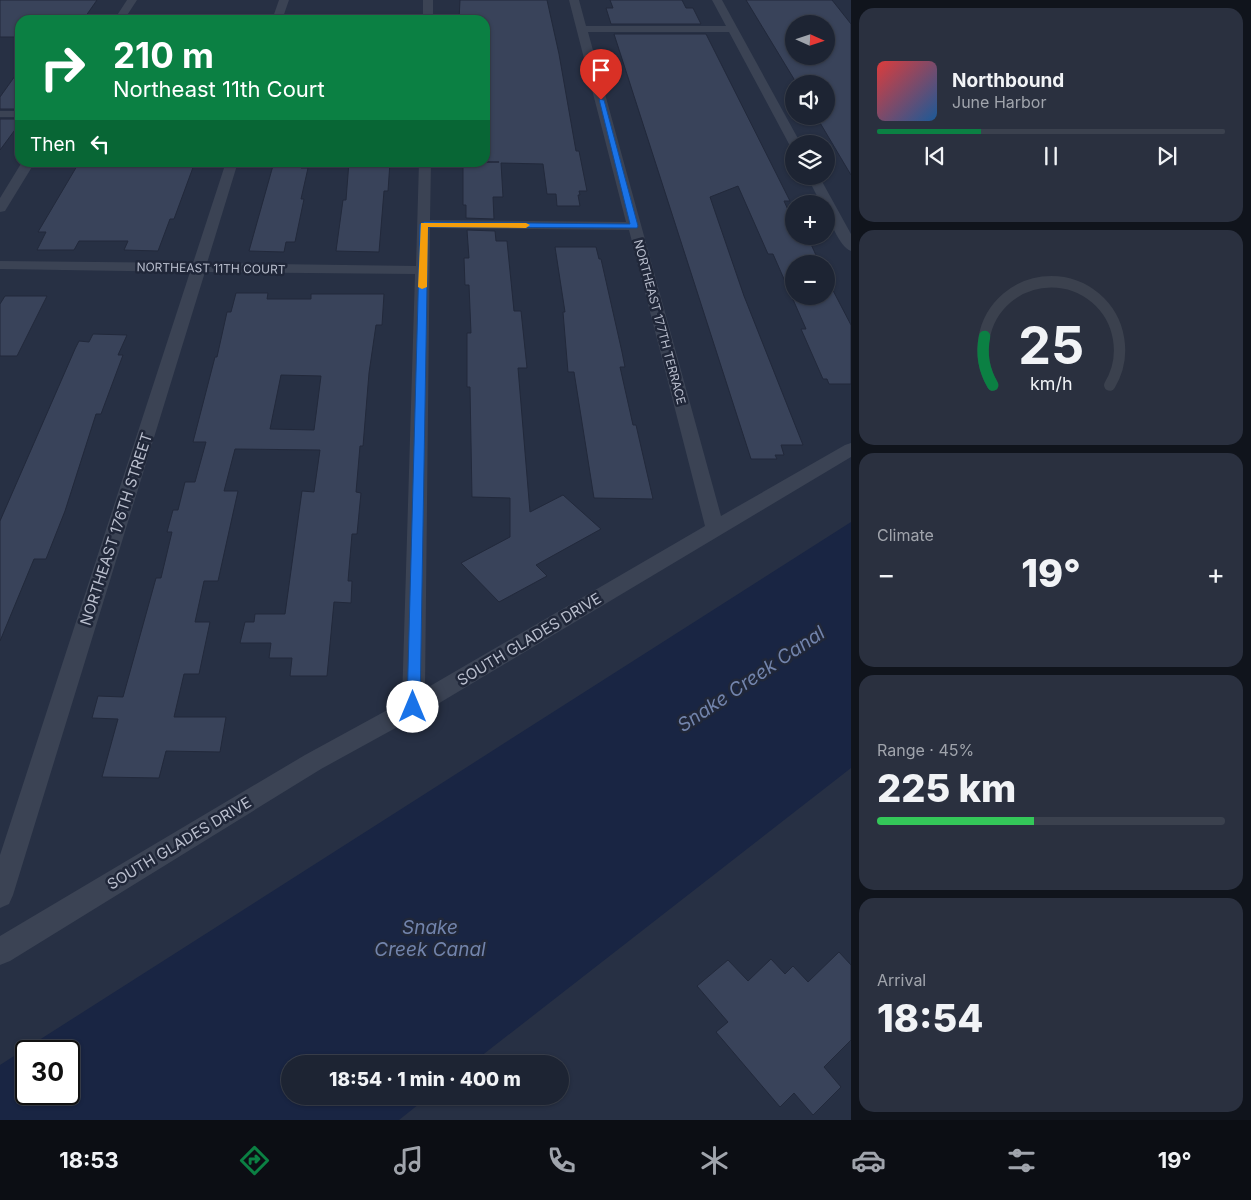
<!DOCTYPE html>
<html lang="en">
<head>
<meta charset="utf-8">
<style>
  body { margin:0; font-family:Inter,sans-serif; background:#2a303f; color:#f1f3f6; height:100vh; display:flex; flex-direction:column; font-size:19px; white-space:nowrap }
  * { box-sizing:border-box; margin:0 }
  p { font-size:16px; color:#a0a4ac }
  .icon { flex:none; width:28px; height:28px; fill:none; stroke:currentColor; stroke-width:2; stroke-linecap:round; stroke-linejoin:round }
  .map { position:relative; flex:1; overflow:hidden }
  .side { display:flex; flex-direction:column; gap:8px; padding:8px; background:#10141c; width:400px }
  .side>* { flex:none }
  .top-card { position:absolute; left:15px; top:15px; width:475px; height:152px; border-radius:15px; box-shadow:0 1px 4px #0004,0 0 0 1px #3b414e; background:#0b8043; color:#fff; overflow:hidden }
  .needle { width:32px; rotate:93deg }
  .buttons { position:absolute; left:785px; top:15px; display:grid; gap:10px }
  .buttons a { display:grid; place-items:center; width:50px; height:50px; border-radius:50%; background:#1d2433; box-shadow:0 1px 4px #0004,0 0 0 1px #3b414e; font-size:25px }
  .speed { position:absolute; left:15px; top:1040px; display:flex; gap:10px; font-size:25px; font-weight:700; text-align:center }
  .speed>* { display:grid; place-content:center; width:65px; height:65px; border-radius:50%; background:#1d2433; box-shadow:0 1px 4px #0004,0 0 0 1px #3b414e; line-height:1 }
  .speed .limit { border:2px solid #111; border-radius:8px; background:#fff; color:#111 }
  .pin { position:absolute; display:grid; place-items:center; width:42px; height:42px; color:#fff; margin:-51px -21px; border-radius:50% 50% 50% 0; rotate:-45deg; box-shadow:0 0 5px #0007 }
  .pin .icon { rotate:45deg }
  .me { position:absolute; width:55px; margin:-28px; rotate:0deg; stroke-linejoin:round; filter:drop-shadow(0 0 4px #0008) }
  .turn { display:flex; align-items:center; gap:18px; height:105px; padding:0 15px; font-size:22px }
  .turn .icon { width:65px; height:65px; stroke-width:2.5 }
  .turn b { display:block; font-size:35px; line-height:42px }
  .then { display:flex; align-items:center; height:48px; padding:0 15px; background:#0003; gap:10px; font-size:19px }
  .big { font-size:38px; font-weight:800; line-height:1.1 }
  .side .card { flex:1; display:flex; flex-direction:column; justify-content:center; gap:8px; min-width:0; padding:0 18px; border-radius:15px; background:#2a303f }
  .side .dial { align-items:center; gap:0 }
  .dial svg { height:130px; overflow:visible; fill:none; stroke:#3b414e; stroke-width:7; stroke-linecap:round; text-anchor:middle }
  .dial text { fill:#f1f3f6; stroke:none }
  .song { display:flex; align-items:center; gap:15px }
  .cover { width:60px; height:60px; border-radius:8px; background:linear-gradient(135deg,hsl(0 70% 55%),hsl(210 70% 35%)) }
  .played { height:5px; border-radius:2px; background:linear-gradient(90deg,#0b8043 30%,#3b414e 30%) }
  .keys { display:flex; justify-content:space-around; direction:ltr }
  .heat { display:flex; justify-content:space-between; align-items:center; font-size:28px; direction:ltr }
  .charge { height:8px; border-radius:4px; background:linear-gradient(90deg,#34c759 45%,#3b414e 0) }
  .trip { position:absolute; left:281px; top:1055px; width:288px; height:50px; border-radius:25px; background:#1d2433; box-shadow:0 1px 4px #0004,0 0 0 1px #3b414e; font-weight:800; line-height:50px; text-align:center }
  .menu { display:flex; height:80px; justify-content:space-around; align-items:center; background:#0c0e14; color:#a0a4ac }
  .menu .icon { width:35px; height:35px }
  .menu .active { color:#0b8043 }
  .menu b { font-size:22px; color:#f1f3f6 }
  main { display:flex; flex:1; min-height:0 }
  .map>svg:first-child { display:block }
  .water { fill:#192543; fill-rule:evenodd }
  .building { fill:#39435a; stroke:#22293b; fill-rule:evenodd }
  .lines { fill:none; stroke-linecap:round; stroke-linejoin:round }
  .minor { fill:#3b4354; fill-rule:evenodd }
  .route { fill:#1a73e8; stroke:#114b97 }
  .slow { fill:#f59e0b }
  .labels { text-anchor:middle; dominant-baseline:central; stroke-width:5; stroke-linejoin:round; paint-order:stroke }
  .far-street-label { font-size:12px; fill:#b9becd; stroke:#202739 }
  .street-label { font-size:15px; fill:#b9becd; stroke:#202739 }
  .near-water-label { font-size:19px; font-style:italic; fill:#7284ac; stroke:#202739 }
</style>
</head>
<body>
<main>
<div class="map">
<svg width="851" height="1120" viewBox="0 0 851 1120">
  <rect width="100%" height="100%" fill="#273044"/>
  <path class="water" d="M851 522V768L471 1064H290V1096H429L399 1120H0V1065ZM69 1051V1094H26V1051Z"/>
  <path class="building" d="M0 0H97L83 20H20V37H0Z
    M460 0H547L559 54 576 151H579L587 191H579L580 195H578L580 206H557L556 194H547L543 164 501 163 503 197H493L494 219 466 218V205H463V162H499H485V20H459Z
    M610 0H682L686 8H693L701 24H611L606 8H613Z
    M746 0H832L851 24V175L816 116H826V84H797ZM794 24H826V56H794Z
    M614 34H706L790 201H784L794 223V236H800L803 242H810L820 264H794V296H826V277L851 325V384H829L827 379H823L801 329H806L773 254H768L738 186 710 197 744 296 803 445H781L784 455H775L777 459H751Z
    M20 69V109H0V97Z
    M0 119H20V123L0 150Z
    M165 162H195L174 219H170L158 251 124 250 128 241H79L74 250H37L46 232H38L77 166 165 165Z
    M274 162H303L301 168H308L301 199H304L295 242H286L284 252 249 251Z
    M349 162H390L388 191H384L379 252 336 251 343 200H346Z
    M467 230 495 231 496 241H507L514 311H521L527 368H518L530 512 563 495 601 529 536 565 547 576 499 602 461 563 510 537V498L472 497 470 387H467V333H471L469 285H465L464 258H469Z
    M555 247H596L599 259H601L622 352 625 367H620L633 425H636L653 499 594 498 574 372H568L563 312H565Z
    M236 293H268L267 299H311V294H384L382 325H376L369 373 363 446H360L356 492 361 493 357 534H352L348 581H352L351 603 334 602 327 676H290L292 658H269L271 643H240L245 622H254L255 614H285L302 491 314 492 320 450 235 449 224 491H238L218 581H204L195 622H210L199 674H184L174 717H226L220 752 166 751 159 778 102 777 118 719 92 718 98 696 123 697 156 578H161L172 532H167L173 510H178L185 482H195L206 442H193L215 357H217L227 312H231ZM281 375 321 376 314 430 270 429Z
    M5 296H47L17 356H0V304Z
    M93 334 127 335 118 355H123L101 414H96L65 511 46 559H34L0 641V521L75 349 79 341 89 342Z
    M839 952 851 965V1040L824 1067 841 1087 813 1115 794 1093 780 1107 716 1032 728 1022 697 986 728 960 748 981 771 959 785 974 793 966 808 982Z"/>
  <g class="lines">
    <path class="minor" d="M127 0H137L124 20H114Z
      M279 0H289L282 20H272Z
      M423 0H433V20H423Z
      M569 0H579L586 26H726L712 0H722L801 144H794V147L789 144 729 32H588L721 516 845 445 851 443V457L421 714 321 769 10 961 0 965V936L305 755 402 702 415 274 205 272 13 895 9 904 0 908V855L190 272 0 269V261L193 263 226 162H238L207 263 416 266 419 162H431L430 220 626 222ZM430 228 629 230 705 526 425 689Z
      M0 111H20V117H0Z
      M22 162H35L5 211 0 212V198Z
      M807 176H819L851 234V251C840 248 826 215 826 204H821Z"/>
  </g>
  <path class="route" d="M599 99 604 100 638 226 637 228 428 227 420 707 418 711 413 713 409 711 407 707 420 224 424 222 630 224Z"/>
  <path class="slow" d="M421 223H526L530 225 526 228 428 227 427 287 422 289 418 287Z"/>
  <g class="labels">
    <g class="far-street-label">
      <text transform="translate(211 268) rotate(1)">NORTHEAST 11TH COURT</text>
      <text transform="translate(660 322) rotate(75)">NORTHEAST 177TH TERRACE</text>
    </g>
    <g class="street-label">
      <text transform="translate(116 529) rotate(-72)">NORTHEAST 176TH STREET</text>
      <text transform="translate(529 639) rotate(-31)">SOUTH GLADES DRIVE</text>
      <text transform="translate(179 843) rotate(-31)">SOUTH GLADES DRIVE</text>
    </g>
    <g class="near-water-label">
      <text transform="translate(751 679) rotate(-34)">Snake Creek Canal</text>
      <text x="430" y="927">Snake<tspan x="430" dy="22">Creek Canal</tspan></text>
    </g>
  </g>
</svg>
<div class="buttons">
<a><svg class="needle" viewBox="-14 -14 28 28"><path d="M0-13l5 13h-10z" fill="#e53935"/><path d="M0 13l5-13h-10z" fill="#a0a4ac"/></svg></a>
<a><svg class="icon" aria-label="sound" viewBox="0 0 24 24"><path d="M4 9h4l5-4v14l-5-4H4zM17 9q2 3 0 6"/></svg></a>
<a><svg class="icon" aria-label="layers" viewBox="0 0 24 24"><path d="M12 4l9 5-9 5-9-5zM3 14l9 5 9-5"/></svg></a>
<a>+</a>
<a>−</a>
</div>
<div class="speed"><div class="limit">30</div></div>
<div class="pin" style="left:601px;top:100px;background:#d93025"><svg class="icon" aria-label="arrive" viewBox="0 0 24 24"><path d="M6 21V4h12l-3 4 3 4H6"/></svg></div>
<svg class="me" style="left:413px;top:707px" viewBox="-20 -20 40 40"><circle r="19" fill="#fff"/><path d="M0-13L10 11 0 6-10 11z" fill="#1a73e8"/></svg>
<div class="trip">18:54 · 1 min · 400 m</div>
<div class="top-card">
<div class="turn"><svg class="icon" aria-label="right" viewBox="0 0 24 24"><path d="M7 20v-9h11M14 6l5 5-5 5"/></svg><div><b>210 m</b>Northeast 11th Court</div></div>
<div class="then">Then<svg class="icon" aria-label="left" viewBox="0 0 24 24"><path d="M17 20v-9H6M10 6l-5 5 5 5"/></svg></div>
</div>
</div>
<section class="side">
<div class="card">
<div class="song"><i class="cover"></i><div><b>Northbound</b><p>June Harbor</p></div></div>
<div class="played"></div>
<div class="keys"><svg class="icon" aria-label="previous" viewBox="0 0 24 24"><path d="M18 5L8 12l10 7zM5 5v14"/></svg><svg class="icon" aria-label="pause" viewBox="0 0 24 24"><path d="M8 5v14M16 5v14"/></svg><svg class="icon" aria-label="next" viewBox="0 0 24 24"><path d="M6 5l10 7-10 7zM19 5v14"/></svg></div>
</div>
<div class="card dial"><svg viewBox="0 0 100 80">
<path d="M14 69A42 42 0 1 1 86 69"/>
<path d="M14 69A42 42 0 0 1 9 39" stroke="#0b8043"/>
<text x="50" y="56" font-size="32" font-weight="700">25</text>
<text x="50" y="72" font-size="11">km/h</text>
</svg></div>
<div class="card"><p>Climate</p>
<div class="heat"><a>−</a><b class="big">19°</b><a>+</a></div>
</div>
<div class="card"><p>Range · 45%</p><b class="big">225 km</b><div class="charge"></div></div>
<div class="card"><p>Arrival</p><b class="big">18:54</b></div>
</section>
</main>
<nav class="menu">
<b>18:53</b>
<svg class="icon active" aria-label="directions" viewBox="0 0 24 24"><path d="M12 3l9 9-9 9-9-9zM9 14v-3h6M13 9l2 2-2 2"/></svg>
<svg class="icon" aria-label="music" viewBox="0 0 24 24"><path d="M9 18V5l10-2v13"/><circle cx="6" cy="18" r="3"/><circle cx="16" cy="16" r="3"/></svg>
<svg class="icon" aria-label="phone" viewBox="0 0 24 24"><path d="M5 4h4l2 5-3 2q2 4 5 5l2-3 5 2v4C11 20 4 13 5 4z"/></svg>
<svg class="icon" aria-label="climate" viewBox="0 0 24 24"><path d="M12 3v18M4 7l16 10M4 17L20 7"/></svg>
<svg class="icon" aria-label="car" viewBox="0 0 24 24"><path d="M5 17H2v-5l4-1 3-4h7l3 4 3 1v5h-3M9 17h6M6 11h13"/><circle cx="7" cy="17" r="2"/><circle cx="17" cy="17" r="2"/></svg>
<svg class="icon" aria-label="filters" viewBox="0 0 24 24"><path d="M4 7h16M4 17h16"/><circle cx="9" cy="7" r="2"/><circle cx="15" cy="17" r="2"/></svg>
<b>19°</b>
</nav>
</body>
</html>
